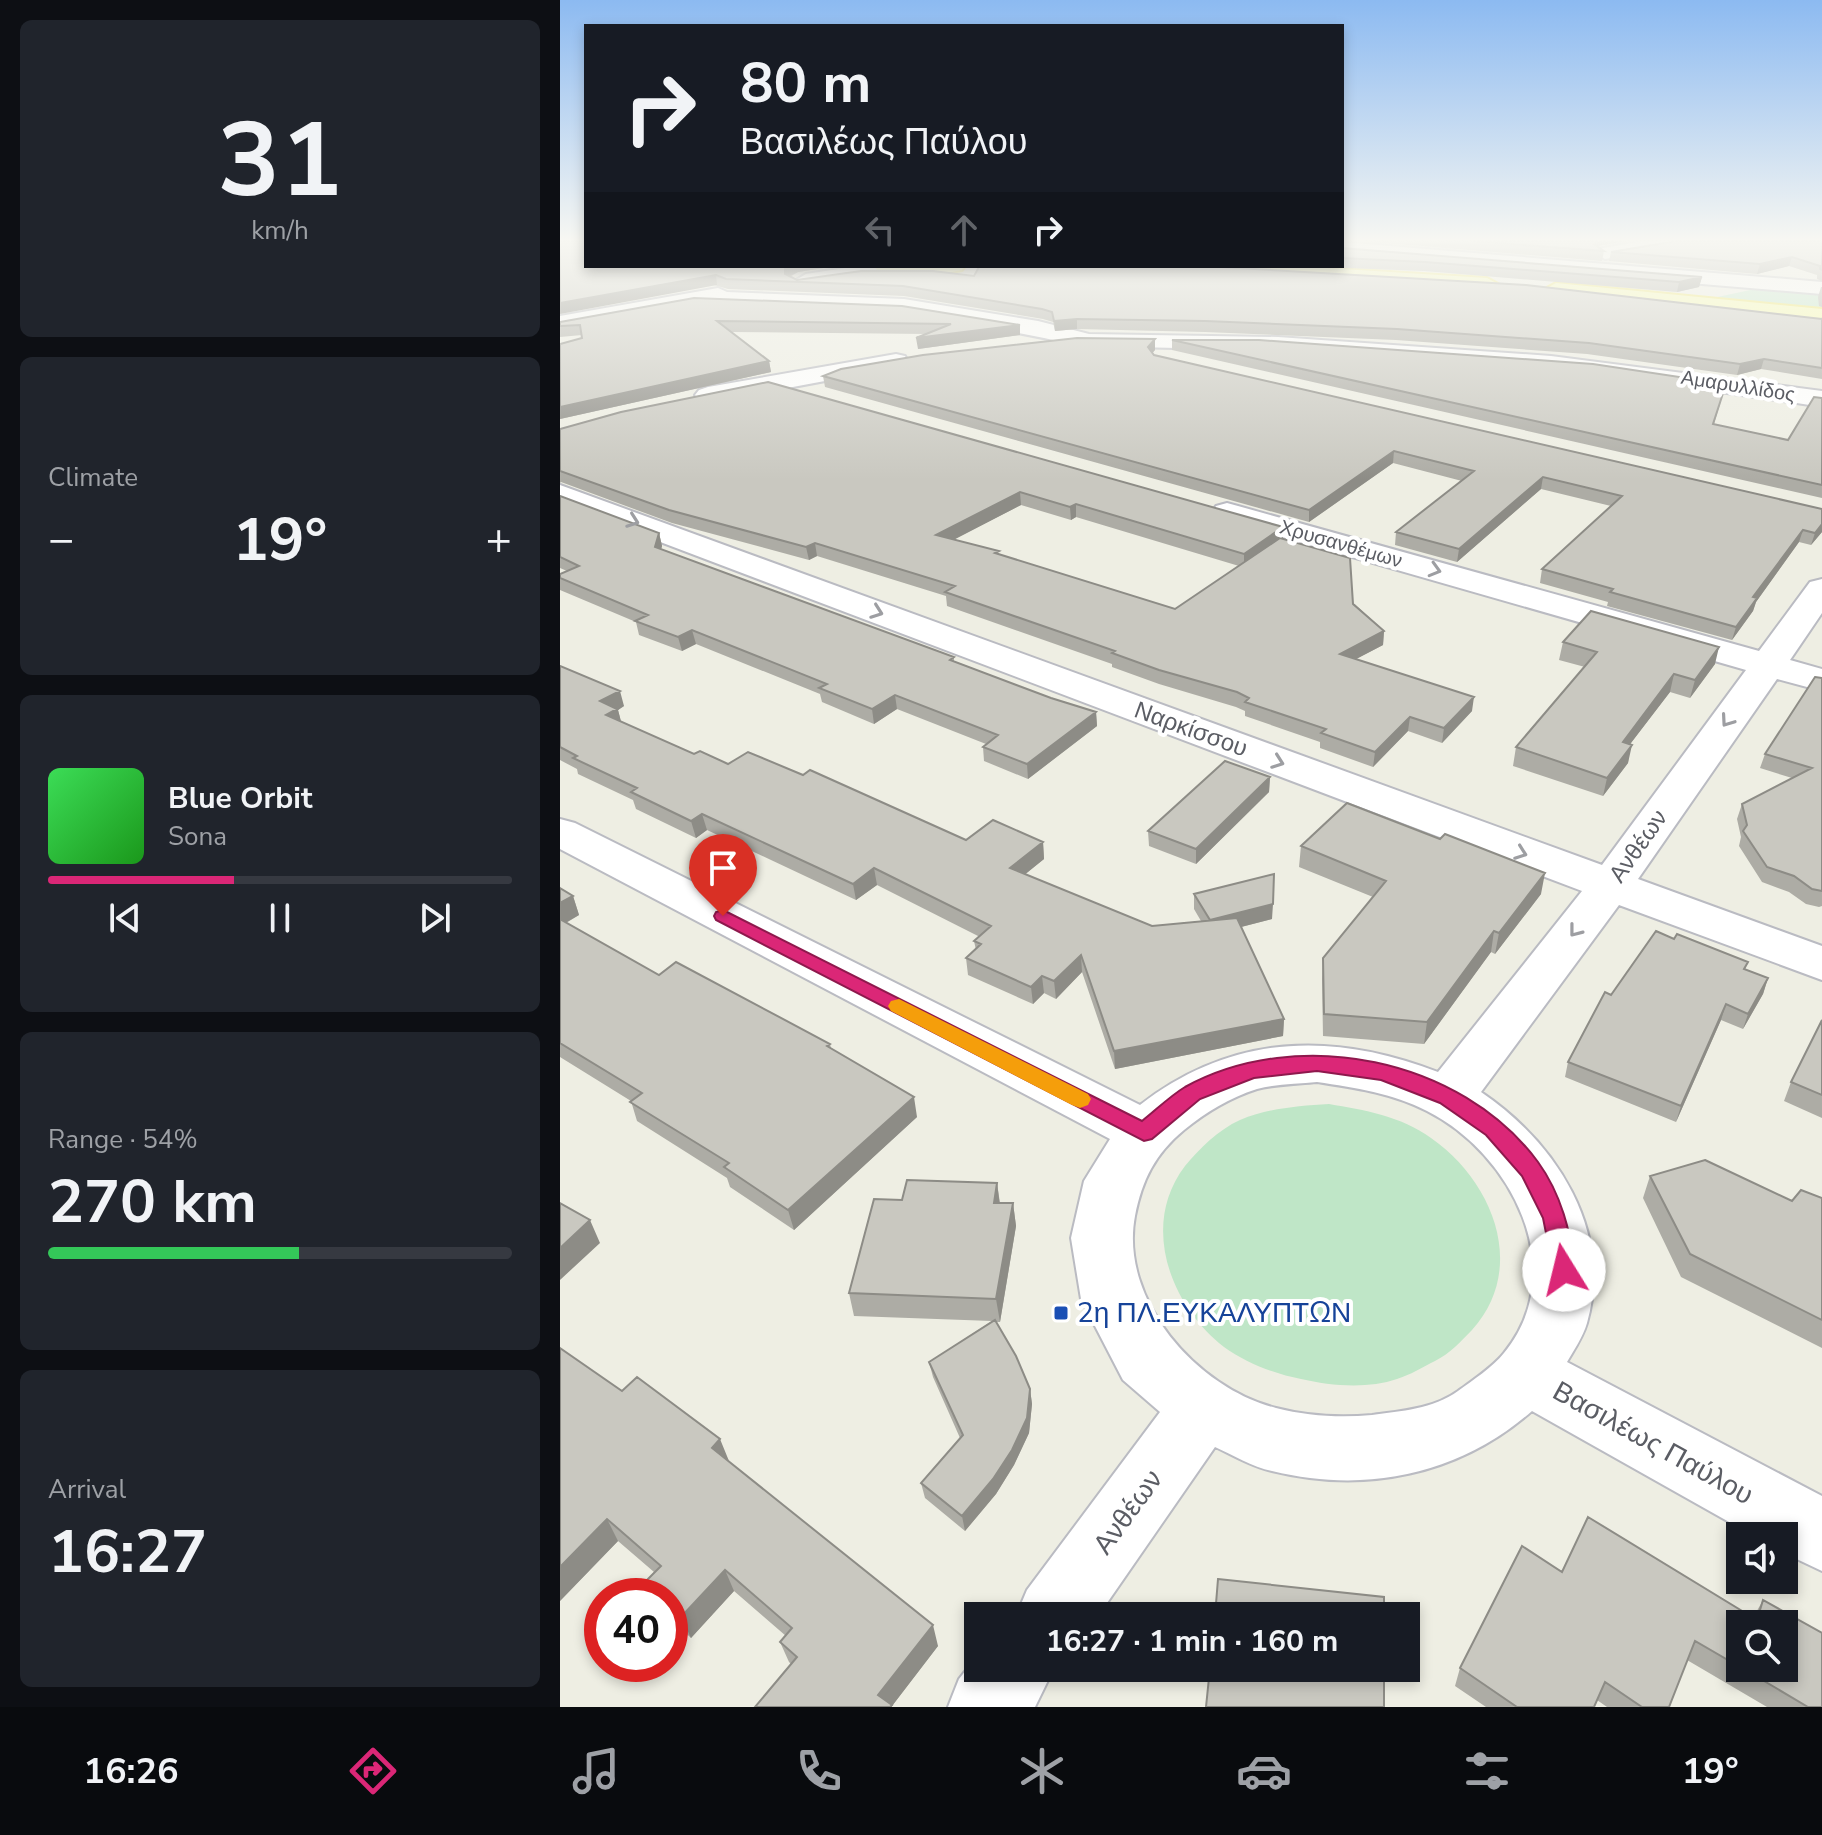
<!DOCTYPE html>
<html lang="en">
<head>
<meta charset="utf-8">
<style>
  body { margin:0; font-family:"Nunito Sans",sans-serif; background:#20242c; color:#f1f3f6; height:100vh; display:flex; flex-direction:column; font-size:30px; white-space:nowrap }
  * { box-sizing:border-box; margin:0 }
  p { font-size:26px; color:#9ea1a6 }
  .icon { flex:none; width:44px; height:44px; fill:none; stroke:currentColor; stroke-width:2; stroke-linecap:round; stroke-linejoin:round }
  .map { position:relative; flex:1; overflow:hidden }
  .details { display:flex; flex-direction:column; gap:20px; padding:20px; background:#0d0f14; width:560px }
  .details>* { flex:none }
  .guide { position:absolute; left:24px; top:24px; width:760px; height:244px; border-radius:0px; box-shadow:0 4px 12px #0003; background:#171b24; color:#f1f3f6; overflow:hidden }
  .controls { position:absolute; left:1166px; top:1522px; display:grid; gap:16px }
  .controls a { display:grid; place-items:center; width:72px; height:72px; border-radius:0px; background:#171b24; box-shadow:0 4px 12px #0003; font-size:40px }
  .speed { position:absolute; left:24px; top:1578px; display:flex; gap:16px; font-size:40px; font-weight:700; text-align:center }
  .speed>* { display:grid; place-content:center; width:104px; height:104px; border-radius:50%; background:#171b24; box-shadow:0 4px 12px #0003; line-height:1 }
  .speed .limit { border:12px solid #d22; background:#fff; color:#111 }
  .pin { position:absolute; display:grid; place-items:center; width:68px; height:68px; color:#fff; margin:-82px -34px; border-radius:50% 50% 50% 0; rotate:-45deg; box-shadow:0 0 8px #0007 }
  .pin .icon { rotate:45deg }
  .me { position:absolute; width:88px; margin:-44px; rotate:351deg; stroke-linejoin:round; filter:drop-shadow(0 0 6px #0008) }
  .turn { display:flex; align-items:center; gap:28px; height:168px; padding:0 24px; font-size:36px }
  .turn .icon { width:104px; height:104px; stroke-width:2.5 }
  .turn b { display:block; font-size:56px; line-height:68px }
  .lanes { display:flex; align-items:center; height:76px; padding:0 24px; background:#0003; justify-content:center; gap:40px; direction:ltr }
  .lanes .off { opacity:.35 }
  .big { font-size:60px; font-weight:700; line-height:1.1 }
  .details .tile { flex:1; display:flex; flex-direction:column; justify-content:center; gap:12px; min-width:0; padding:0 28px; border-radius:12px; background:#20242c }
  .details .dial { align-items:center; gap:0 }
  .dial b { font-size:104px; line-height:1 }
  .song { display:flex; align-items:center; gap:24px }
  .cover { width:96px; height:96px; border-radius:12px; background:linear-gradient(135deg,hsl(130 70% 55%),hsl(120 70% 35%)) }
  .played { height:8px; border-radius:4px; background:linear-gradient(90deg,#db2777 40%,#363941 40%) }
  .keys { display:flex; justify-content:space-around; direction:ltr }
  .heat { display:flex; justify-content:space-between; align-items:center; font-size:44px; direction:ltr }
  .charge { height:12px; border-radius:6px; background:linear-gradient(90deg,#34c759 54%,#363941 0) }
  .trip { position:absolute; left:404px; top:1602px; width:456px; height:80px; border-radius:0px; background:#171b24; box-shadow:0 4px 12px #0003; font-weight:700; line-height:80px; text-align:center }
  .menu { display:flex; height:128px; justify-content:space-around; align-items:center; background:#090b0e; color:#9ea1a6 }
  .menu .icon { width:56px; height:56px }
  .menu .current { color:#db2777 }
  .menu b { font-size:36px; color:#f1f3f6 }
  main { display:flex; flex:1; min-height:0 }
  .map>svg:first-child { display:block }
  .green { fill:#bfe6c7 }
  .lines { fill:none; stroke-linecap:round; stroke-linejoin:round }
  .minor-casing { stroke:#babbc2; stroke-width:4 }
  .major-casing { stroke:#f2e757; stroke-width:4 }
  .minor { fill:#fff; fill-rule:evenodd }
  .major { fill:#fbffa7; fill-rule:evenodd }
  .wall { fill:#adaca5; fill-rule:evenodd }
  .shaded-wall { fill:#8d8c86 }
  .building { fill:#c9c8c0; stroke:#8d8c86; stroke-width:2 }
  .oneway { stroke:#9d9ea2 }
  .route { fill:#db2777; stroke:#8e194d; stroke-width:2 }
  .slow { fill:#f59e0b }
  .transit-dot { fill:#1a4fb4; stroke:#fff; stroke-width:3 }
  .labels { text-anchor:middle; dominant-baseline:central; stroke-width:8; stroke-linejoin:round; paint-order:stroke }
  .far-street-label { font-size:20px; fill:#5b5d64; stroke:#fff }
  .street-label { font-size:24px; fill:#5b5d64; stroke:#fff }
  .near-transit-label { font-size:28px; fill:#164399; stroke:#fff; text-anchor:start }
  .near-street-label { font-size:28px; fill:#5b5d64; stroke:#fff }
</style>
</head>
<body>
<main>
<section class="details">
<div class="tile dial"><b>31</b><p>km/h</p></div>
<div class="tile"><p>Climate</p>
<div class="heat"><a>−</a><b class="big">19°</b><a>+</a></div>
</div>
<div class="tile">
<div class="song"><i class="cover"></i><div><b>Blue Orbit</b><p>Sona</p></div></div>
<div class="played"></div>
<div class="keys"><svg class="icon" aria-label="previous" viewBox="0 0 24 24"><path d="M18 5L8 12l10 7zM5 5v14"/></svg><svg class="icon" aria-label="pause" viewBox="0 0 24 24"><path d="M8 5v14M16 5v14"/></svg><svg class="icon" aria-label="next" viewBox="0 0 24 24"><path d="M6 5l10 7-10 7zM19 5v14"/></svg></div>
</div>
<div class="tile"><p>Range · 54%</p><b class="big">270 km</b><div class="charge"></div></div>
<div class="tile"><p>Arrival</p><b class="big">16:27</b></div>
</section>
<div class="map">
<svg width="1262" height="1707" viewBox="0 0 1262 1707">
  <rect width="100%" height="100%" fill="#eeeee3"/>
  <path class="green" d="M1209 286 1262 290V311L1148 299Z
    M769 1104C804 1110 841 1116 871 1138 933 1181 968 1268 912 1330 900 1342 891 1353 875 1361 863 1367 850 1375 837 1379 808 1389 771 1386 741 1379 715 1374 686 1363 664 1347 610 1305 580 1225 625 1166 640 1148 658 1130 680 1120 709 1108 738 1106 769 1104Z"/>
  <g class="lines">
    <defs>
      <path id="minor" d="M1082 241H1124L1114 247 1045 259 1035 253 1038 249Z
        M782 242 1262 282V294L782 254Z
        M298 266 336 268 326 274 246 286 236 280 246 274Z
        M158 288 167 292 344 299 478 321 529 334 718 337 991 356 1262 391V407C1034 371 804 351 573 347L571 354 563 356C424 322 282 300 139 305 97 306 42 322 0 330V316Z
        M336 354 345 356 348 361 345 366 148 403 139 400 135 395 139 390 148 387Z
        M0 485 1042 865 1186 670 656 518 652 512 656 506 667 503 678 506 1199 651 1250 582 1262 579V613L1230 660 1262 669V691L1217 679 1078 879 1262 946V980L1059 905 921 1092C996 1143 1053 1230 1027 1323 1023 1337 1014 1350 1007 1362L1262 1496V1571L1224 1553V1536H1194L972 1411C899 1475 806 1494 712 1471 692 1467 673 1455 655 1447L538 1616H456L467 1590 600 1412 563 1380 521 1299 511 1238 524 1181 550 1139 0 849V819L15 823 580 1105C672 1034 772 1031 878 1072L1022 891 0 504ZM757 1082C796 1088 832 1093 867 1111 951 1153 1012 1270 944 1353 933 1367 913 1380 898 1391 873 1409 841 1411 812 1415 780 1418 747 1416 716 1408 637 1388 559 1300 575 1216 582 1180 595 1154 624 1130 646 1112 669 1098 697 1089 716 1084 738 1084 757 1082Z
        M418 1655V1668H494L475 1707H388L399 1679Z"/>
      <path id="major" d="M314 266H405L402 270 360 278 317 270Z
        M624 266H734L927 278 938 284 927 290 634 272Z
        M996 283 1262 309V323L988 294 985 289Z"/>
    </defs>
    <use href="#minor" class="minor-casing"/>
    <use href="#major" class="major-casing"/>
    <use href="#minor" class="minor"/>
    <use href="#major" class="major"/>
  </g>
  <path class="wall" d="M0 241 263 268 238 272 230 277 237 280 414 276 1261 319 1262 317V379L1201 369 1177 375 1027 354 836 340 645 332 517 329 495 331 493 322 483 319 344 296 168 289Z
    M802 241H1067L1037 246 1044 251 1042 261Z
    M1262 241V281L1257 279V275L1229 266 1197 274 1049 261 1051 252Z
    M782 246V248L1142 277 1139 287 1117 292 864 271 735 266H782Z
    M1261 287H1262V307L1259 306 1258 297Z
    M342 306 460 335 358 349 367 334 171 332 209 361 211 372 0 419V344L22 338V335L0 337V322Z
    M595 339V350L592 353 594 355 1262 509V532L1251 545 1239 542 1196 602 1193 611 1172 640 1047 606 1048 602 980 583 982 569 1051 506 981 489 897 562 835 545 836 532 902 481 833 463 749 522 265 387 263 376Z
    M612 340 1166 384 1154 424 1228 440 1262 398V498L612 350Z
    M0 429 723 527V538L824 631 823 645 796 659 912 711 882 743 848 731 813 767 760 748V742L685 716V711L676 707 599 684 552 667V664L387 606 386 596 257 556 249 560 112 523 1 482 0 483ZM461 505 511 520 516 517 679 566 615 609 439 555 394 539Z
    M0 496 99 533 102 546 101 549 394 657V661L491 698 536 712 537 726 468 779 424 761 423 747 426 744 337 709 314 724 262 702 260 694 136 644 122 651 79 635 76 622 0 590V574L7 571 0 568Z
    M1003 642 1155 664 1130 698 1110 692 1070 744 1068 763 1043 796 953 766 956 747 1025 667 999 660Z
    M0 666 64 706 58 710 61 722 134 754 168 764 243 775 406 840 483 842 484 859 465 874 592 926 641 921 634 909V894L712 919 681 927 724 1019 723 1036 555 1069 522 972 496 999 484 993 473 1004 408 975 406 958 416 950 414 941 420 937 317 885 296 900 147 830 136 838 76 809 73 800 18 774 17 769 0 760Z
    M1262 678V906L1259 907 1246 904 1229 892 1202 882 1179 846 1181 837 1177 819 1182 804 1232 778 1200 768 1205 754Z
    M710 777 709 792 636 864 589 846 588 831Z
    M880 839 981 894 935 954 931 952 864 1044 763 1036 762 979 763 958 813 897 739 867 741 846Z
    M0 888 13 896 19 915 6 923 99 975 270 1044 271 1048 357 1117 234 1230 170 1187 167 1178 77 1121 71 1101 0 1057Z
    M1114 939 1188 962 1185 969 1208 978 1203 994 1183 1029 1161 1020 1116 1122 1005 1077 1008 1062 1051 995Z
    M1262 1020V1118L1224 1101 1231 1082Z
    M1090 1176 1232 1201 1262 1198V1348L1121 1277 1083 1198Z
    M437 1183 440 1203H453L456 1226 440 1322H436L470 1389 472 1404 469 1433 454 1465 436 1494 405 1531 365 1498 361 1483 400 1438 373 1377 369 1362 432 1321 294 1316 289 1293 342 1200Z
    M62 1391 169 1462 378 1646 332 1706 231 1664 229 1662 220 1642 226 1636 174 1591 131 1638 110 1618V1596H90L84 1583 94 1572 58 1541 0 1601Z
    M1002 1572 1193 1618 1203 1600 1262 1707H1207L1127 1660 1109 1707H1047L1037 1700 1034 1707H926L895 1686 900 1668ZM1180 1624 1224 1668H1180Z"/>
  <path class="shaded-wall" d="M1036 241H1067L1037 246 1034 251V244Z
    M1232 257 1229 266 1197 274 1200 264Z
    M230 266H263V268L238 272 226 278V284L225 269Z
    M156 275 157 285 0 314V303Z
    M1142 277 1139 287 1117 292 1119 282Z
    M517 319V329L495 331 494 321Z
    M460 325V335L358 349 356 338Z
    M595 339V350L588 358V347Z
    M1204 359 1201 369 1177 375 1180 364Z
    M209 361 211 372 0 419V407Z
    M834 451 833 463 749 522V510Z
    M983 477 981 489 897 562 899 549Z
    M460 492 461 505 378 548 376 535Z
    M516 504V517L511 520 510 507Z
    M1262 524V532L1251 545 1255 533Z
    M723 527V540L684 567V554Z
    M1243 530 1239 542 1196 602 1193 611 1172 640 1176 627 1193 597Z
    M99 533 102 546 98 560 95 547Z
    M255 543 257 556 249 560 246 547Z
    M132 630 136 644 122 651 118 637Z
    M824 631 823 645 779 668 780 654Z
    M1159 647 1155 664 1130 698 1135 680Z
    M1114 674 1110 692 1058 760 1063 742Z
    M60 691 64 706 58 710 62 725 51 731 40 701Z
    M335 695 337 709 314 724 312 709Z
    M914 697 912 711 882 743 884 728Z
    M536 712 537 726 468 779 467 764Z
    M850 717 848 731 813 767 815 752Z
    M1072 745 1068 763 1043 796 1047 778Z
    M710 777 709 792 636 864V849Z
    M142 814 147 830 136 838 131 821Z
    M483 842 484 859 452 885 450 868Z
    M314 868 317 885 296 900 293 884Z
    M985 873 981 894 935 954 939 933Z
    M13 896 19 915 0 926V903Z
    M713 904 712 919 650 935V920Z
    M934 931 931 952 864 1044 867 1022Z
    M521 955 522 972 496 999 494 981Z
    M482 976 484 993 473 1004 471 987Z
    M1208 978 1203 994 1183 1029 1188 1014Z
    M1166 1004 1161 1020 1116 1122 1121 1106Z
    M724 1019 723 1036 555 1069 554 1051Z
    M354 1097 357 1117 234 1230 228 1210Z
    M437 1183 440 1206 434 1203Z
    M453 1203 456 1226 440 1322 436 1299Z
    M30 1220 40 1243 0 1280V1248Z
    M470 1389 472 1404 469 1433 454 1465 436 1494 405 1531 402 1516Z
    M160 1439 169 1461 152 1448Z
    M47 1519 58 1541 0 1601V1567Z
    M165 1570 174 1591 131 1638 121 1617Z
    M373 1625 378 1646 332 1706V1707H323L318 1695Z"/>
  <path class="building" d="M0 241H26V266H230L225 269V274L237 280 301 271H373L414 276 419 267H428L429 266H642L966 285 1262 319V368L1204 359 1180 364 1029 343 837 329 645 321 517 319 494 321 492 312 482 309 343 286 166 279 156 275 0 303Z
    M913 241H1036L1034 244 1044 251Z
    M1116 241H1262V270L1260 269V266L1232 257 1200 264 1051 252Z
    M782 246V248L1142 277 1119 282 865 262 782 258Z
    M134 298 342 306 460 325 356 338 391 324 157 321 209 361 0 407V344L22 338 20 325 0 326V322Z
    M517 338 595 339 588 347 594 355 1262 509V524L1255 533 1243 530 1193 597 1197 598 1176 627 1050 592 1053 589 982 569 1062 496 983 477 899 549 836 532 914 471 834 451 749 510 263 376 281 369 363 355Z
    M612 340H699L1033 364 1166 384 1153 424 1228 440 1254 397 1262 398V485Z
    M208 382 723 527 684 554 516 504 510 507 460 492 376 535 439 551 435 553 615 609 720 538 790 558 793 604 824 631 780 654 914 697 884 728 850 717 815 752 761 733 766 729 685 702 689 698 677 692 599 670 552 653 555 651 385 592 395 586 255 543 246 547 109 510 0 471V429L61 412Z
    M0 496 99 533 95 547 394 657 390 660 491 698 536 712 467 764 423 747 438 735 335 695 312 709 259 688 267 684 132 630 118 637 75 621 88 615 0 578V574L19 566 0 557Z
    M1031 611 1159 647 1135 680 1114 674 1063 742 1072 745 1047 778 956 747 1037 652 1003 642Z
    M0 666 60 691 40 701 57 709 46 715 134 754 140 751 168 764 188 752 243 775 250 770 406 840 433 820 483 842 450 868 592 926 677 918 724 1019 554 1051 521 955 494 981 482 976 471 987 406 958 421 944 414 941 431 926 314 868 293 884 142 814 131 821 71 792 77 788 13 758 17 756 0 747Z
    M1255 677 1262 678V891L1252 889 1234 876 1207 867 1183 831 1187 825 1182 804 1252 768 1205 754Z
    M665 761 710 777 636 849 588 831Z
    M787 803 880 839 885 834 985 873 939 933 934 931 867 1022 764 1014 763 958 826 881 741 846Z
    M714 874 713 904 650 920 634 894Z
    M0 888 13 896 0 903Z
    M0 919 99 975 116 962 270 1044 267 1046 354 1097 228 1210 164 1167 169 1163 70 1102 82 1093 0 1043Z
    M1096 931 1114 939 1117 934 1188 962 1184 969 1208 978 1188 1014 1166 1004 1121 1106 1008 1062 1045 992 1051 995Z
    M1262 1020V1095L1231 1082Z
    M1145 1160 1232 1201 1241 1190 1262 1198V1320L1130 1254 1090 1176Z
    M347 1180 437 1183 434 1203H453L436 1299 289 1293 314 1199 342 1200Z
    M0 1203 30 1220 0 1248Z
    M435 1320 456 1356 470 1389 467 1418 452 1450 433 1479 402 1516 361 1483 403 1435 369 1362Z
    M0 1348 62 1391 77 1377 160 1439 152 1448 373 1625 318 1695 332 1705 330 1707H195L237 1657 220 1642 232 1628 165 1570 121 1617 110 1607V1596H98L84 1583 101 1566 47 1519 0 1567Z
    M1028 1517 1197 1620 1203 1600 1262 1633V1707H1248L1182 1668H1224V1624H1180V1667L1135 1641 1109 1707H1082L1045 1682 1034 1707H957L900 1668 962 1546 1002 1572Z
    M658 1579 824 1597V1616H655Z
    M650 1668H824V1707H646Z"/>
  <defs><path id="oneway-chevron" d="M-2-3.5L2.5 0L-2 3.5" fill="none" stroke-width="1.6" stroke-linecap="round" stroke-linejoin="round" transform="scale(2)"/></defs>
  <g class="oneway">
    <use href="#oneway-chevron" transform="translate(73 521) rotate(20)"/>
    <use href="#oneway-chevron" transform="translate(875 570) rotate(16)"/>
    <use href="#oneway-chevron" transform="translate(317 612) rotate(20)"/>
    <use href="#oneway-chevron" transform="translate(1167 721) rotate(125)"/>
    <use href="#oneway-chevron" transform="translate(718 762) rotate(20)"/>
    <use href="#oneway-chevron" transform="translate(961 853) rotate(20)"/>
    <use href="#oneway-chevron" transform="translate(1015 931) rotate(128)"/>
  </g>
  <linearGradient id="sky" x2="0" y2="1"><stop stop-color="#8cbaf1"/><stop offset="0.5" stop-color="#f7f7f2"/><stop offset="1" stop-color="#f7f7f2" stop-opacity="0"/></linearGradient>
  <rect width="1262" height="480" fill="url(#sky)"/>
  <path class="route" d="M163 910 582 1121C596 1110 610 1096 625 1087 738 1025 901 1058 978 1162 1002 1195 1010 1232 1016 1270L1013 1278 1004 1281 995 1278 983 1218 962 1176 926 1135 880 1103 821 1080 757 1071 694 1078 640 1099 592 1139 584 1141 156 920 154 916 156 912Z"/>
  <path class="slow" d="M339 999 528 1094 531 1099 528 1105 520 1108 512 1105 331 1011 328 1006 331 1001Z"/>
  <rect class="transit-dot" x="493" y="1305" width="16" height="16" rx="4"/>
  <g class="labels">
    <g class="far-street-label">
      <text transform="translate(1178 386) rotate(9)">Αμαρυλλίδος</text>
      <text transform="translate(781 544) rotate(16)">Χρυσανθέμων</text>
    </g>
    <g class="street-label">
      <text transform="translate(631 729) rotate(20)">Ναρκίσσου</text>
      <text transform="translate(1078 846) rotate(-55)">Ανθέων</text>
    </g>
    <g class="near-transit-label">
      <text x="517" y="1313">2η ΠΛ.ΕΥΚΑΛΥΠΤΩΝ</text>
    </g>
    <g class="near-street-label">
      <text transform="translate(1093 1443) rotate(29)">Βασιλέως Παύλου</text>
      <text transform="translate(568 1512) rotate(-54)">Ανθέων</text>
    </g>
  </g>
</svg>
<div class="controls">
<a><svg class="icon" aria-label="sound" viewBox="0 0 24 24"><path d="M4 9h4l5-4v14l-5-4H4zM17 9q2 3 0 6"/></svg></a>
<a><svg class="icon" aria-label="search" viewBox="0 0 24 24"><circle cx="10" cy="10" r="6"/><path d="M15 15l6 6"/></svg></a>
</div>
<div class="speed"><div class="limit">40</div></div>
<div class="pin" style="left:163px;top:916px;background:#d93025"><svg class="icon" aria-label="arrive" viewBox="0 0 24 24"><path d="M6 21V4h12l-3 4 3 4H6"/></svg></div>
<svg class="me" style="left:1004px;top:1270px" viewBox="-20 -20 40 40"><circle r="19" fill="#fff"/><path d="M0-13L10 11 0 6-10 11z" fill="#db2777"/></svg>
<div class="trip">16:27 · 1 min · 160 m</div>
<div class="guide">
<div class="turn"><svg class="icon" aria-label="right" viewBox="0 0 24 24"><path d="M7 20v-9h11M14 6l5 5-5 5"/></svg><div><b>80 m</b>Βασιλέως Παύλου</div></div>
<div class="lanes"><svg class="icon off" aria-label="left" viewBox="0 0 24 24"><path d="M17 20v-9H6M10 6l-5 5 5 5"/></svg><svg class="icon off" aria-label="ahead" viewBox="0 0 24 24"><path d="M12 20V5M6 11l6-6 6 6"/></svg><svg class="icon" aria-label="right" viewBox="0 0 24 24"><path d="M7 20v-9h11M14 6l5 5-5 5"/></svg></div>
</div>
</div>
</main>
<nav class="menu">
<b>16:26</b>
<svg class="icon current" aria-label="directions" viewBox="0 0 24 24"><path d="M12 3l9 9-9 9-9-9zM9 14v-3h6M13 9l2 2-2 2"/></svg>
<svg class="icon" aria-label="music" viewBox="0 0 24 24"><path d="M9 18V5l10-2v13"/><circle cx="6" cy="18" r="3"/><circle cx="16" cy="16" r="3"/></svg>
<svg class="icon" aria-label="phone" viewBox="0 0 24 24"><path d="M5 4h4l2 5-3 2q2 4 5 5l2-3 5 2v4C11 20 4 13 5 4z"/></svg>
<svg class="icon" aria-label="climate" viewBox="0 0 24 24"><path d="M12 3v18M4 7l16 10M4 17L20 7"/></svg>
<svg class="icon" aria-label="car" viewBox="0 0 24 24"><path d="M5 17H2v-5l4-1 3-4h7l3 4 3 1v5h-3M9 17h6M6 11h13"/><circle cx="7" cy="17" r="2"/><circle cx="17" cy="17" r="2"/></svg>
<svg class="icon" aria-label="filters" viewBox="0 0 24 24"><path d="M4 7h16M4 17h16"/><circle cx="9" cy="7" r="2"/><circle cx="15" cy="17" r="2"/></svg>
<b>19°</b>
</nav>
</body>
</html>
